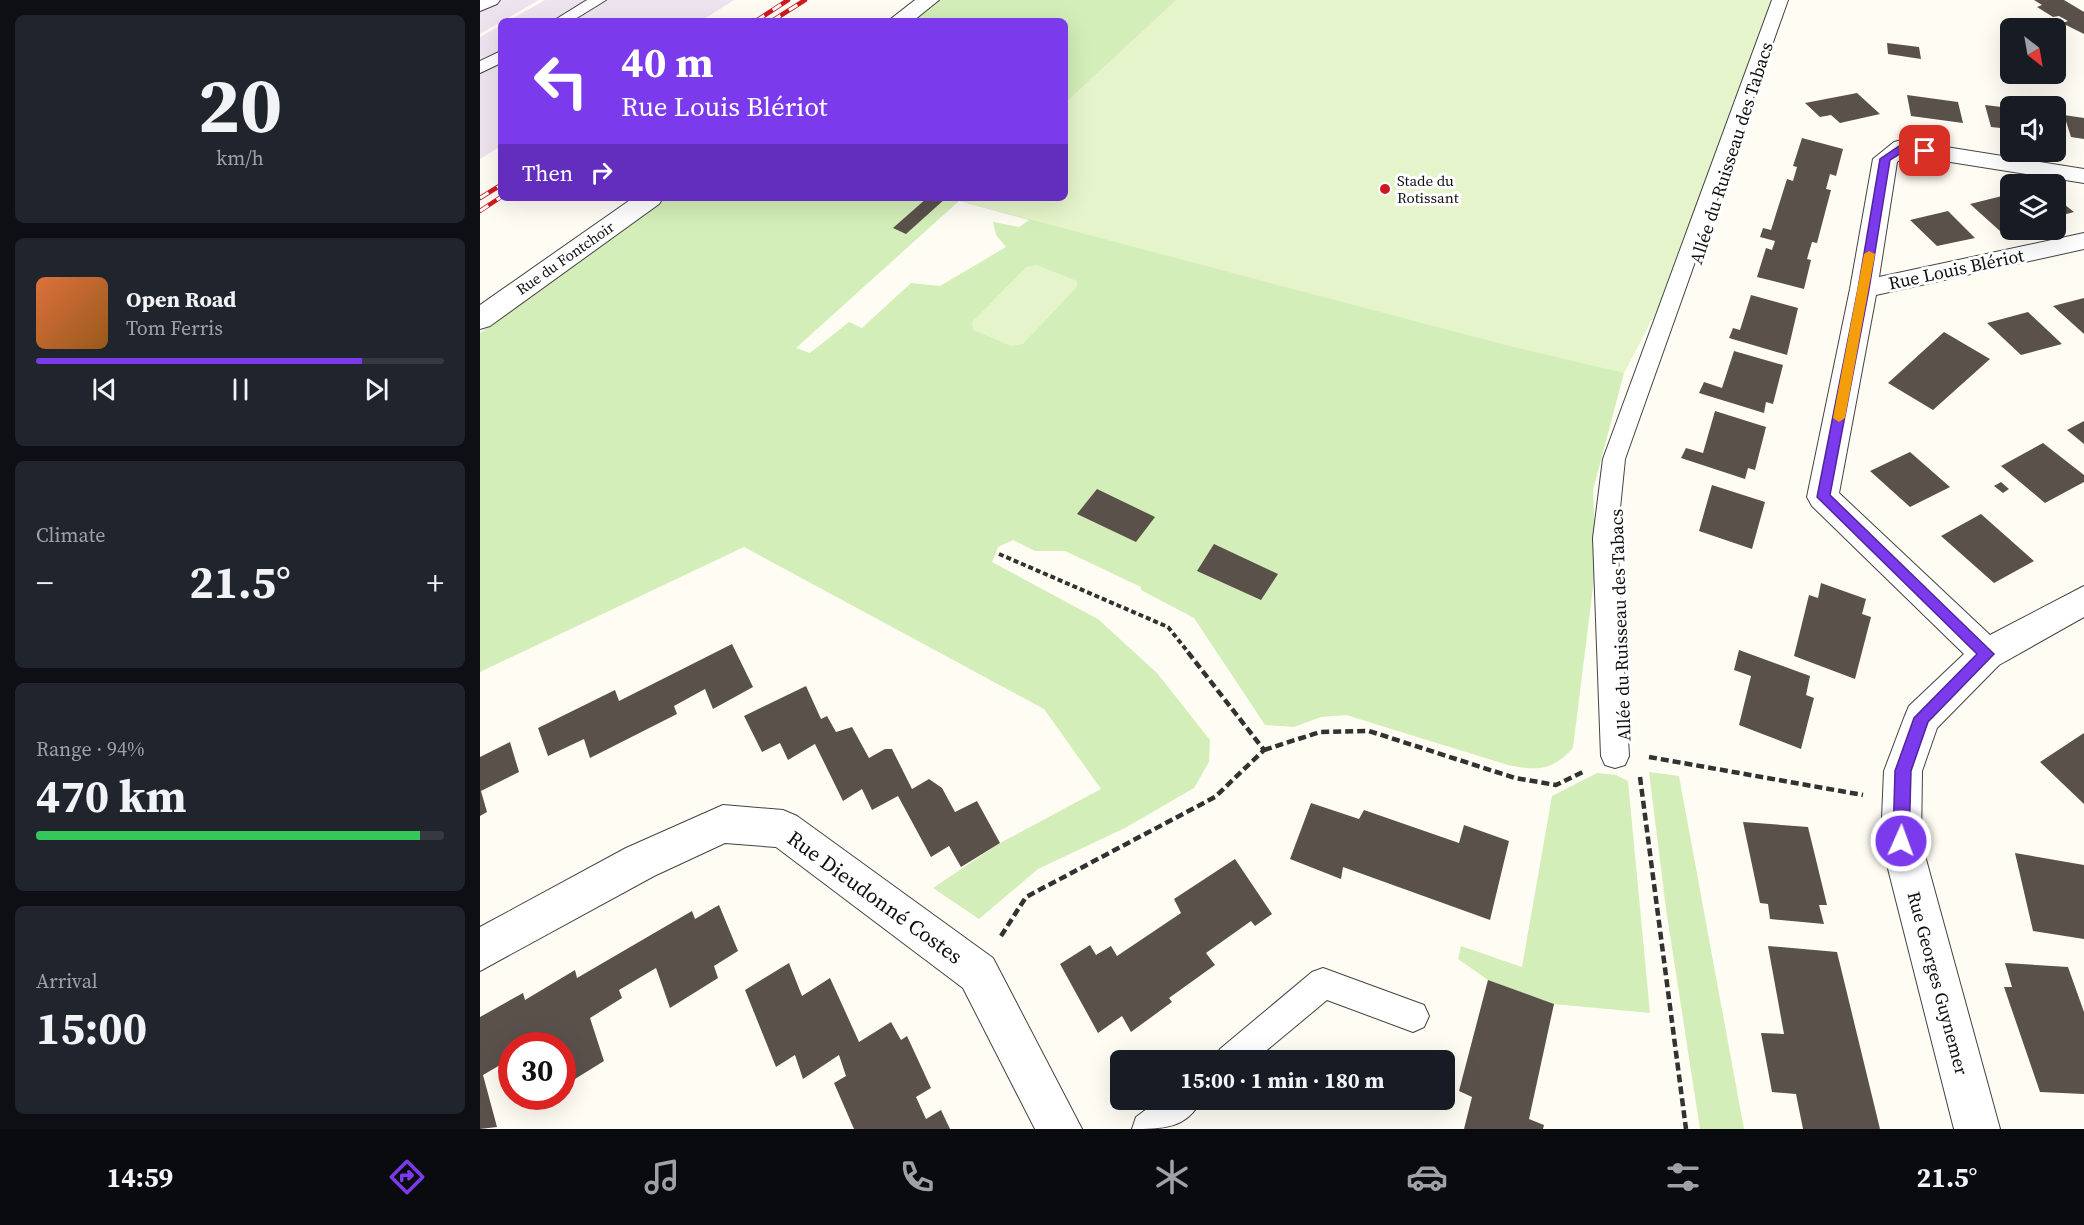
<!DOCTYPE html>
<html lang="en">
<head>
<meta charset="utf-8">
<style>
  body { margin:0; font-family:"Source Serif 4",serif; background:#20242c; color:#f1f3f6; height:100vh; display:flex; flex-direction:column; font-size:22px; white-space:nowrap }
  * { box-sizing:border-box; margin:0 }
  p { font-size:20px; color:#9ea1a6 }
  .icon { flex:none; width:33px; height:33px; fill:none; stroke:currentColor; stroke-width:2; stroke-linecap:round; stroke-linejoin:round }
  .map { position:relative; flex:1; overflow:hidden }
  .drawer { display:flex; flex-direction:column; gap:15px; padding:15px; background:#0d0f14; width:480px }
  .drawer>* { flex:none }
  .guide { position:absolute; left:18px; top:18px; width:570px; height:183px; border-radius:9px; box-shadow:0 6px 24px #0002; background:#7c3aed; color:#fff; overflow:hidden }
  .needle { width:39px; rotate:149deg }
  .tools { position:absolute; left:1520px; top:18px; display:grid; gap:12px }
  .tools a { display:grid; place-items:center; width:66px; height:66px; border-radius:9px; background:#171b24; box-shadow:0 6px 24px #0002; font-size:30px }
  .speed { position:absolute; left:18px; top:1032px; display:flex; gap:12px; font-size:30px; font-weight:700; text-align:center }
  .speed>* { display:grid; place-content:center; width:78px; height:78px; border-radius:50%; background:#171b24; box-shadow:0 6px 24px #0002; line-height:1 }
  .speed .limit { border:9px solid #d22; background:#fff; color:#111 }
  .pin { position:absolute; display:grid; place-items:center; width:51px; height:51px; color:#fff; margin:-26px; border-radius:12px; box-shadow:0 3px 9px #0006 }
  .me { position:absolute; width:66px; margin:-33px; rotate:2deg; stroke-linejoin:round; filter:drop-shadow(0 0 4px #0008) }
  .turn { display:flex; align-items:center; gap:21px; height:126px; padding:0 24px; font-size:27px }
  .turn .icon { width:78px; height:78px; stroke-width:2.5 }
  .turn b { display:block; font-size:42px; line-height:51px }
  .then { display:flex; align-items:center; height:57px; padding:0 24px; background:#0003; gap:12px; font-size:22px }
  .big { font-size:45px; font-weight:700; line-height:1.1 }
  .drawer .tile { flex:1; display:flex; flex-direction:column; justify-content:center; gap:9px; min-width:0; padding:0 21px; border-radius:9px; background:#20242c }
  .drawer .dial { align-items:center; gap:0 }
  .dial b { font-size:78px; line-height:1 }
  .song { display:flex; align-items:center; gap:18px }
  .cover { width:72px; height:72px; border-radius:9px; background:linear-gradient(135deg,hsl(20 70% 55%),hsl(30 70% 35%)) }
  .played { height:6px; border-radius:3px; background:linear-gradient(90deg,#7c3aed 80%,#363941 80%) }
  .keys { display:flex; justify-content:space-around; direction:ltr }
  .heat { display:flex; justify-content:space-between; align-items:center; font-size:33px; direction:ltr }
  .charge { height:9px; border-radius:4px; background:linear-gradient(90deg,#34c759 94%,#363941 0) }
  .trip { position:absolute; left:630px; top:1050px; width:345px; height:60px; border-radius:9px; background:#171b24; box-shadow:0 6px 24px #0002; font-weight:700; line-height:60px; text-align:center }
  .dock { display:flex; height:96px; justify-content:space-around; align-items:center; background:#090b0e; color:#9ea1a6 }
  .dock .icon { width:42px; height:42px }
  .dock .active { color:#7c3aed }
  .dock b { font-size:27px; color:#f1f3f6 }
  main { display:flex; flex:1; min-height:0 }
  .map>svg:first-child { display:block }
  .industrial { fill:#eee4ef }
  .green { fill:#d3eeb8; fill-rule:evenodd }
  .pitch { fill:#e5f4ca }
  .building { fill:#5a514b }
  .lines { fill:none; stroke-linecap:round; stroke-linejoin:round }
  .service-casing { stroke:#434343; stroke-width:2 }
  .minor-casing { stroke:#434343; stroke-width:2 }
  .path-far1 { stroke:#323232; stroke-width:4; stroke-dasharray:5 3; stroke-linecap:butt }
  .path { stroke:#323232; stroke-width:4.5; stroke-dasharray:8 4; stroke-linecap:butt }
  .service { fill:#fff; fill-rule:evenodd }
  .minor { fill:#fff; fill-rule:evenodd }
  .rail-casing { stroke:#cd1a21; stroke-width:4.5 }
  .rail { stroke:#fff; stroke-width:3; stroke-dasharray:10; stroke-linecap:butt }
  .route { fill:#7c3aed; stroke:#51269a; stroke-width:1.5 }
  .slow { fill:#f59e0b }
  .poi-dot { fill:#cd1a21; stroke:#fff; stroke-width:2 }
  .labels { text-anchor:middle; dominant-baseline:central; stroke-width:6; stroke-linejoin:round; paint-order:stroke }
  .far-poi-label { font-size:15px; fill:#101010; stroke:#fff; text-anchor:start }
  .far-street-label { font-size:15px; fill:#101010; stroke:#fff }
  .street-label { font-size:18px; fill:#101010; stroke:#fff }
  .near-street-label { font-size:21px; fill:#101010; stroke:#fff }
</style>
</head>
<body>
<main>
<section class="drawer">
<div class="tile dial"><b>20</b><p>km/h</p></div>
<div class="tile">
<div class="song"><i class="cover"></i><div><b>Open Road</b><p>Tom Ferris</p></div></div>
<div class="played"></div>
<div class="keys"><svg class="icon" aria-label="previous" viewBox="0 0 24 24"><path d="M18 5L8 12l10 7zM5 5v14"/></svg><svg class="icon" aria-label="pause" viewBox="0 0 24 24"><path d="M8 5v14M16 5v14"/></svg><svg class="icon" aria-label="next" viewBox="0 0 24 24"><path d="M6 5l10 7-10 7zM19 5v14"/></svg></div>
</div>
<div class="tile"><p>Climate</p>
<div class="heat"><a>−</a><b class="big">21.5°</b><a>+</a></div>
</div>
<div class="tile"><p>Range · 94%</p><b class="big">470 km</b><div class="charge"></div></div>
<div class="tile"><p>Arrival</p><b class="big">15:00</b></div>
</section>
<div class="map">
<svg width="1604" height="1129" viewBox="0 0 1604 1129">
  <rect width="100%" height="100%" fill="#fffdf3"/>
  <path class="industrial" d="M0 0H59L0 34Z
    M65 0H254L221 21H28Z
    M21 25V146L0 159V37Z"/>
  <path class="green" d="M459 0H845L1228 181 1203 237 1176 311 1144 373 1113 490 1116 563 1093 748C1072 771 1057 771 1028 765L866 715 841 717 814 727 785 725 714 618 661 590V587L585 551H555L533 540 518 547 512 562 618 619 677 673 730 740 729 762 714 788 645 828 558 869 499 919 453 888 520 843 621 789 564 709 264 547 0 672V333L186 198H585V21H430ZM479 201 549 220 539 227 513 222 516 235 526 247 460 286 431 283 382 328 369 322 330 353 316 348Z
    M1169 772 1199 776 1264 1129H1220L1186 909Z
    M1117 773 1136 775 1148 781 1170 1013 1074 1004 1008 980 978 959 981 946 1042 967 1072 796Z"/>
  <path class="pitch" d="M696 0H1294L1228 181 1203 237 1176 311 1144 373 1029 346 480 201 482 198H585V103Z
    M557 265 597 281V287L543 344 531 346 493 330 492 322 546 267Z"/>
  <path class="building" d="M1554 0H1584L1604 12V34L1582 23 1588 21 1579 16 1573 17 1557 7 1562 5Z
    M1407 43 1439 47 1441 59 1408 54Z
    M1377 93 1400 114 1360 123 1351 115 1340 117 1325 103Z
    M1427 95 1478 102 1483 123 1431 116Z
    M1505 105 1530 108V129L1511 127Z
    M1584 115 1604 118V139L1591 137Z
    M1322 138 1363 149 1356 176 1350 174 1346 189 1351 190 1337 243 1332 242 1327 259 1331 260 1324 289 1277 277 1286 248 1292 250 1295 241 1280 237 1283 228 1291 230 1307 179 1313 181 1317 167 1313 166Z
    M1530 194V228L1520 231 1490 204Z
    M1575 197 1594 212 1575 217Z
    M447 198H466L426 234 413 228Z
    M1468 211 1495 238 1457 246 1430 220Z
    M1271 295 1318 308 1307 355 1249 338 1253 328 1260 330Z
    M1604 298V334L1573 306Z
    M1548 312 1582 344 1541 355 1507 323Z
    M1464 332 1510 359 1453 410 1408 383Z
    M1254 351 1303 365 1293 404 1286 402 1284 413 1219 393 1224 382 1242 388Z
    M1235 411 1286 427 1275 470 1268 468 1265 479 1201 458 1206 448 1223 453Z
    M1604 421V444L1587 430Z
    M1563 443 1604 475V482L1565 503 1521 466Z
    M1430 452 1470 487 1430 507 1390 471Z
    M1521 482 1529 489 1523 493 1514 486Z
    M1232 485 1285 502 1272 549 1219 531Z
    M617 489 675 517 656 542 597 514Z
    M1501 514 1554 561 1514 583 1461 536Z
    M734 544 798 574 781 600 717 571Z
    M1341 583 1386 599 1382 614 1391 617 1375 679 1314 656 1329 595 1338 598Z
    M252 644 273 687 233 709 225 689 194 706 197 714 110 758 104 739 68 756 58 728 135 690 139 701Z
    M1259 650 1330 676 1326 695 1334 698 1321 749 1259 725 1271 676 1254 670Z
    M326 686 341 719 347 716 356 732 372 727 389 758 405 749H412L432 789 449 779 462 788 475 812 497 801 520 843 481 867 469 846 451 857 418 796 392 810 382 789 363 801 335 744 308 760 300 743 282 752 264 716Z
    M1604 733V804L1560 762Z
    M30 742 39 772 1 791 7 812 0 816V757Z
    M831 803 879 819 884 810 979 843 984 825 1029 841 1010 920 863 867 861 879 810 859Z
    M1263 822 1328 827 1347 905H1339L1344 924 1290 919 1288 904 1280 903Z
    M1535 853 1604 865V939L1553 931Z
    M755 859 792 914 775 926 771 921 726 953 735 965 689 998 692 1002 651 1032 642 1016 618 1033 580 964 610 945 616 955 631 946 637 956 701 913 694 899Z
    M239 905 258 951 234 966 238 978 190 1008 176 968 139 990 142 998 110 1018 124 1061 82 1087V1046H32V1058L3 1075 17 1127 0 1129V1017L43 993 45 1000 95 970 97 978 212 911 215 919Z
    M1288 946 1357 952 1400 1129H1323L1316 1094 1292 1092 1281 1033 1304 1034Z
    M309 963 322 996 350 978 379 1042 411 1022 421 1040 427 1036 451 1088 436 1097 446 1119 461 1110 470 1129H374L354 1083 366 1076 359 1055 323 1079 315 1055 296 1067 265 990Z
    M1525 963 1588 967 1604 1012V1094L1560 1092 1524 987H1532Z
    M1008 980 1074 1004 1049 1119 1064 1125 1063 1129H984L992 1097 979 1091Z"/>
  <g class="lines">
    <defs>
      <path id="service" d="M107 0H126L92 21H73Z
        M1292 0H1308L1145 459 1137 538 1149 756 1145 765 1135 768 1125 765 1121 756 1113 538 1123 459Z
        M21 51V63L0 73V61Z
        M843 968 944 1005 949 1016 944 1027 933 1032 847 1000 775 1060H735L740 1049 832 972Z
        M679 1100H721C707 1129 682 1129 652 1129L656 1117Z"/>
      <path id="minor" d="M0 0H20L17 4 0 11Z
        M435 0H459L433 21H408Z
        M1422 140 1604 169V183L1426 155 1417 162 1399 277 1604 233V249L1396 295 1359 493 1510 635 1604 586V617L1519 665 1457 728 1442 771 1441 841 1520 1129H1474L1401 841 1404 771 1424 718 1429 706 1484 654 1332 506 1327 497 1370 289 1393 159 1414 142Z
        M153 198H183L179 204 10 326 0 329V305Z
        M243 805 303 810 317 816 513 958 602 1129H555L483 988 296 847 245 843 174 876 0 971V927L146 848Z"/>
    </defs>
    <use href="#service" class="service-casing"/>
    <use href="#minor" class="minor-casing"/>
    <path class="path-far1" d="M519 554 688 627 708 652"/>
    <path class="path" d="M784 750 840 732 889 731 1035 778 1076 785 1105 771
      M1169 757 1383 795
      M1160 777 1206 1129
      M521 936 546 897 735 797 784 750 707 651"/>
    <use href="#service" class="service"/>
    <use href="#minor" class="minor"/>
    <defs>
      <path id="rail" d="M276 21 308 0
        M292 21 325 0
        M0 198 21 185
        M0 211 21 197"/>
    </defs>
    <use href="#rail" class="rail-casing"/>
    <use href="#rail" class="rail"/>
  </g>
  <path class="route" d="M1422 144 1450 151 1445 154 1424 151 1410 160 1389 289 1350 495 1514 654 1448 722 1431 771 1429 841 1427 847 1421 849 1415 847 1413 841 1415 771 1434 718 1497 654 1337 497 1378 289 1400 159Z"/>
  <path class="slow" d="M1389 251 1395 254 1365 418 1359 422 1353 418 1384 254Z"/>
  <circle class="poi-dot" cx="905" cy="189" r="6"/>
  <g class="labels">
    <g class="far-poi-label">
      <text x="917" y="180">Stade du<tspan x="917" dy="17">Rotissant</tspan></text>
    </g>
    <g class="far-street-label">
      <text transform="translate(85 258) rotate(-35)">Rue du Fontchoir</text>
    </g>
    <g class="street-label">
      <text transform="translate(1251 153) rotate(-72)">Allée du Ruisseau des Tabacs</text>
      <text transform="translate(1476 269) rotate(-12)">Rue Louis Blériot</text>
      <text transform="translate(1140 625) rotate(-92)">Allée du Ruisseau des Tabacs</text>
      <text transform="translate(1458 983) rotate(75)">Rue Georges Guynemer</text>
    </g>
    <g class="near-street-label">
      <text transform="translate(395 897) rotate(36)">Rue Dieudonné Costes</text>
    </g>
  </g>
</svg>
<div class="tools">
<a><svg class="needle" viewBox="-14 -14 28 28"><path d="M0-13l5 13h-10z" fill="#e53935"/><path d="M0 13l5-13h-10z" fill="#9ea1a6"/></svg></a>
<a><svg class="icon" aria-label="sound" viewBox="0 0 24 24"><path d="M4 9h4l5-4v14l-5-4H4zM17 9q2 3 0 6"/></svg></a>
<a><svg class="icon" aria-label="layers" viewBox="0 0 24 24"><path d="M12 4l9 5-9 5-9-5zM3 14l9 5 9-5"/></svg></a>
</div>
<div class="speed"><div class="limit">30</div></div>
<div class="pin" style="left:1445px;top:151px;background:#d93025"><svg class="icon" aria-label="arrive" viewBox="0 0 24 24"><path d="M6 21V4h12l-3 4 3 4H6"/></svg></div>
<svg class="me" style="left:1421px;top:841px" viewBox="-20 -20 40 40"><circle r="17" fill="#7c3aed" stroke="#fff" stroke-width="3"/><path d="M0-11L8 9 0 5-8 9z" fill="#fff"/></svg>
<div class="trip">15:00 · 1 min · 180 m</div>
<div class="guide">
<div class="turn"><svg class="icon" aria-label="left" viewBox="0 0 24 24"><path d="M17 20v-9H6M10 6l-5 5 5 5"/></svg><div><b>40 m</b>Rue Louis Blériot</div></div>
<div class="then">Then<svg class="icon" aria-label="right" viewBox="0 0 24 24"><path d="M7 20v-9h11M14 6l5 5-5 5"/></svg></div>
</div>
</div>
</main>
<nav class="dock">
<b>14:59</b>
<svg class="icon active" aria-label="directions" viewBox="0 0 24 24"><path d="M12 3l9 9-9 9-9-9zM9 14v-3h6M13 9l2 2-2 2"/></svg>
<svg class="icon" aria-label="music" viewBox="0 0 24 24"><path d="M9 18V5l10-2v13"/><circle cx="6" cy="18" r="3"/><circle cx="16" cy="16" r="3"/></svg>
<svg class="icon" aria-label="phone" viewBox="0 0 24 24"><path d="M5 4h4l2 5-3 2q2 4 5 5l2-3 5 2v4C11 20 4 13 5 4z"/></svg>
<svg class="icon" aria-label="climate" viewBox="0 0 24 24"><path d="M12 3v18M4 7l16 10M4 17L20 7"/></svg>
<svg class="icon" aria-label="car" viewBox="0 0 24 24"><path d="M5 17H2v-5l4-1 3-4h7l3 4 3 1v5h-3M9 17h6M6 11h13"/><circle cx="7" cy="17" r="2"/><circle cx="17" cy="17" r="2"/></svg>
<svg class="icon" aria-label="filters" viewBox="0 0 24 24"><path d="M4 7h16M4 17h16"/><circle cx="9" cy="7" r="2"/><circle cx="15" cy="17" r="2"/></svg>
<b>21.5°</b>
</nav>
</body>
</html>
